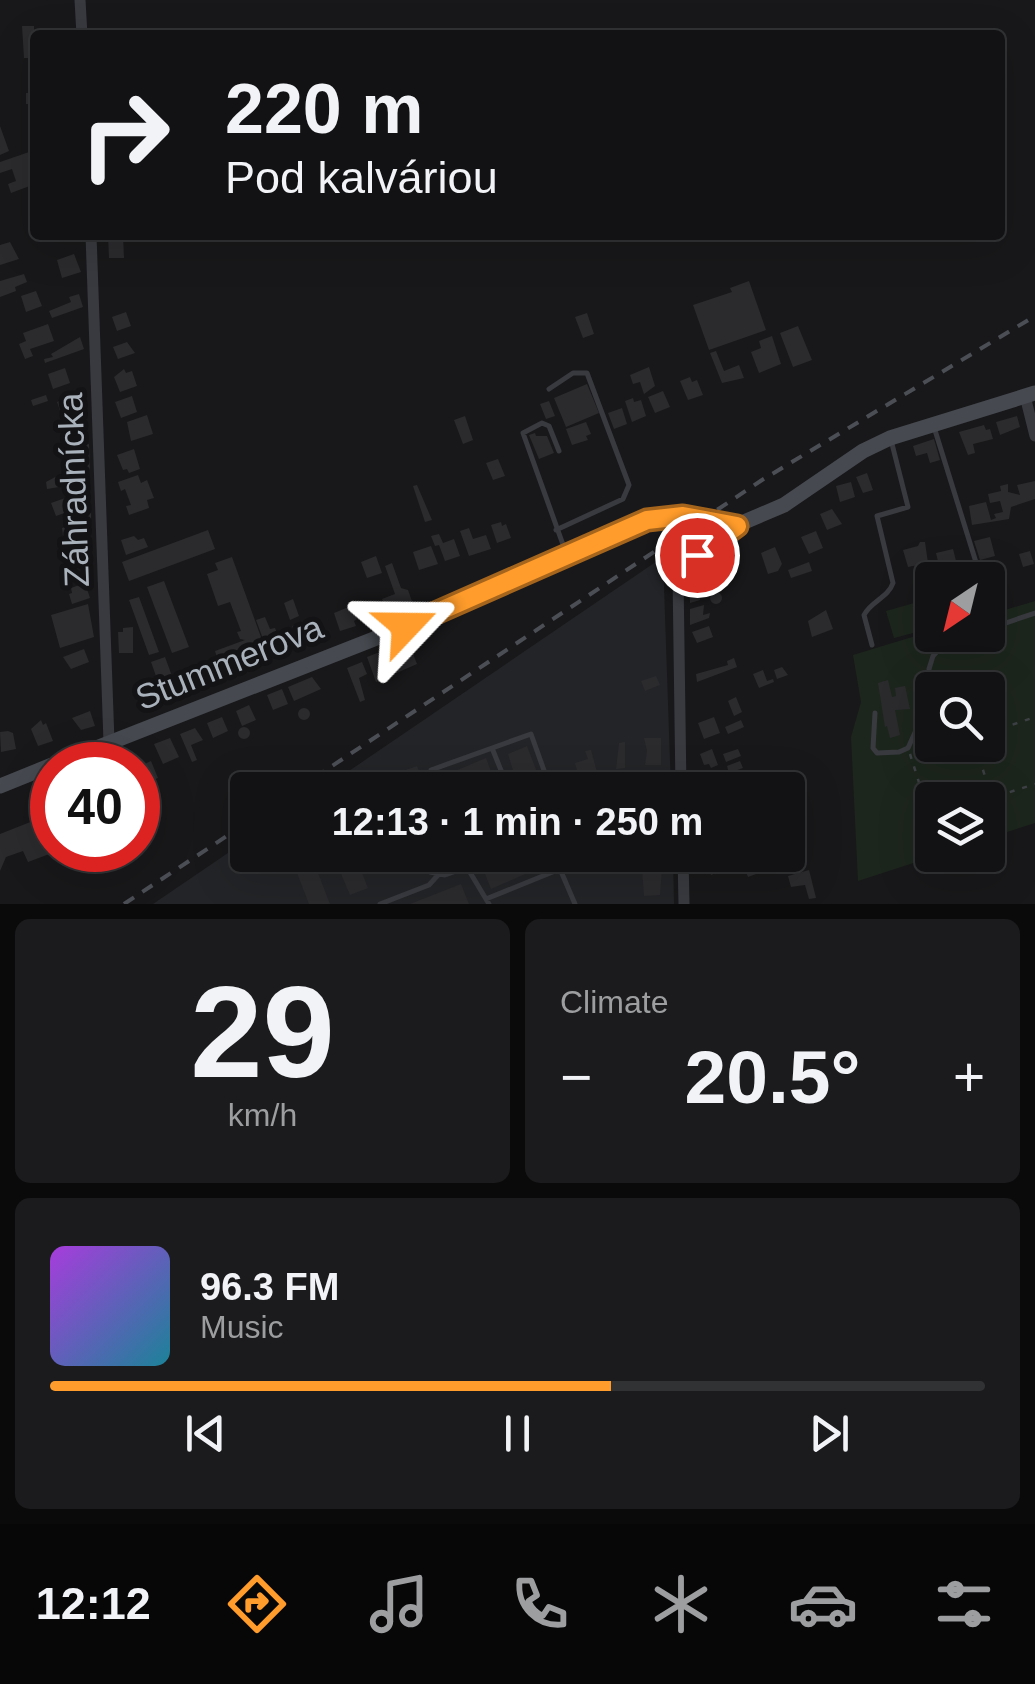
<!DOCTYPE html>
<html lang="en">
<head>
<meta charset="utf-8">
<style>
  body { margin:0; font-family:Helvetica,sans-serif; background:#1b1b1d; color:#f1f3f6; height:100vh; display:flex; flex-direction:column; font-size:38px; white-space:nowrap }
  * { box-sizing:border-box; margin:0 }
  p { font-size:32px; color:#9c9ea0 }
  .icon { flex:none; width:55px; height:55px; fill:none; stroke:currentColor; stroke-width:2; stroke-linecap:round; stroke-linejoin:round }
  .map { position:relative; height:904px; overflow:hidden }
  .details { display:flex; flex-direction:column; gap:15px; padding:15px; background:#0a0a0b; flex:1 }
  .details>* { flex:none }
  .hud { position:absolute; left:30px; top:30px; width:975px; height:210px; border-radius:10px; box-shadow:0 10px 40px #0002,0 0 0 2px #313234; background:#121214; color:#f1f3f6; overflow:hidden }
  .needle { width:65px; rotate:215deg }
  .fabs { position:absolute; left:915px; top:562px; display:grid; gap:20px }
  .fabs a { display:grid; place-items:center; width:90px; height:90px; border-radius:10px; background:#121214; box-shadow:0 10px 40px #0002,0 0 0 2px #313234; font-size:50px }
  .speed { position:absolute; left:30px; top:742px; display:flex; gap:20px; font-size:50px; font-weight:700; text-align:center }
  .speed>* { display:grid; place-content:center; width:130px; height:130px; border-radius:50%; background:#121214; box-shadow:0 10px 40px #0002,0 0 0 2px #313234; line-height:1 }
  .speed .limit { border:15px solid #d22; background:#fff; color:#111 }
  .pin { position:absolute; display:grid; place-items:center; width:85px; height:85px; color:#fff; margin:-42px; border:5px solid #fff; border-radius:50%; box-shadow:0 2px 10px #0007 }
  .me { position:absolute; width:110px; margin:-55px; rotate:67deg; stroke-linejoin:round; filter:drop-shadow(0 0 8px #0008) }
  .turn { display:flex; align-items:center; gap:35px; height:210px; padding:0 30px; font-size:45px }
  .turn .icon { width:130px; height:130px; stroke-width:2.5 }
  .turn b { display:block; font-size:70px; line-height:85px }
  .big { font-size:75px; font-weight:700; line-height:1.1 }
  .details .card { flex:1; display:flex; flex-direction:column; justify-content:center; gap:15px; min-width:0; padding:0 35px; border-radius:15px; background:#1b1b1d }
  .details .dial { align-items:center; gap:0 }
  .dial b { font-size:130px; line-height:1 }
  .song { display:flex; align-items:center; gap:30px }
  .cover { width:120px; height:120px; border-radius:15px; background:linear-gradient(135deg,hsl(280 70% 55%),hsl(190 70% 35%)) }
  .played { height:10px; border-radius:5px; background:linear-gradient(90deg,#ff9c2b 60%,#313234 60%) }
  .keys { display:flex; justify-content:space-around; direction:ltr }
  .heat { display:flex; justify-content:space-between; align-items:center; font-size:55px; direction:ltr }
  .details .tiles { flex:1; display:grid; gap:15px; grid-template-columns:1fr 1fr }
  .card:last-child { grid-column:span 2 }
  .trip { position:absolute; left:230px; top:772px; width:575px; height:100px; border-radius:10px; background:#121214; box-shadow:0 10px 40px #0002,0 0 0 2px #313234; font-weight:700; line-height:100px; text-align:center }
  .tabs { display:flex; height:160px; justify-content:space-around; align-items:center; background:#070708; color:#9c9ea0 }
  .tabs .icon { width:70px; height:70px }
  .tabs .on { color:#ff9c2b }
  .tabs b { font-size:45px; color:#f1f3f6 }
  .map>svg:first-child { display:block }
  .built { fill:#232427 }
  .green { fill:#1d261d; fill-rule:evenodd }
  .building { fill:#2b2b2e }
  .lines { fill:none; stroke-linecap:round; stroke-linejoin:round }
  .path { stroke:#3e4246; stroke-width:2.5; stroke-dasharray:5 8; stroke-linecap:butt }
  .lane { stroke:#383a3f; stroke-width:5 }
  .street { stroke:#383a3f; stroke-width:11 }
  .secondary { stroke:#464a50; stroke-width:15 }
  .rail { stroke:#4b4f55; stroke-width:4; stroke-dasharray:12 10; stroke-linecap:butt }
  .route-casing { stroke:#a6651c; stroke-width:25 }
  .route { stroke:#ff9c2b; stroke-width:18 }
  .labels { text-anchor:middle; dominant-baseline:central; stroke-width:10; stroke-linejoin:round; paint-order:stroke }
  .street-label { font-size:35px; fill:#a9b1bb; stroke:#131315 }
</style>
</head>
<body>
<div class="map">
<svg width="1035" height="904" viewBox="0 0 1035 904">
  <rect width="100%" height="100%" fill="#18181a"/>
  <path class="built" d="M663 557 671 790H321Z
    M247 840 248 855H673L674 904H153Z"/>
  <path class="green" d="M932 598V628L894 638 886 611Z
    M1035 601V823L988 838V800H932V855H938L858 881 851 737 861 702 853 655 932 631V635H988V615ZM932 690H988V745H932Z"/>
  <path class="building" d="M22 26H34V30L58 31V35H35V58H24Z
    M26 93H35V104H26Z
    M0 126 9 151 0 155Z
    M35 150V161L29 163 35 172V184L11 193 8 184 16 181 12 169 0 173V162Z
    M108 235H123L124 258H109Z
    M10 242 19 259 0 265V245Z
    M74 254 81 272 62 278 57 260Z
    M24 274 27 282 15 287 16 291 0 297V281Z
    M749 281 766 330 709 350 693 305 732 292 730 288Z
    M36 291 42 306 26 312 21 296Z
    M79 294 83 307 52 318 49 311 71 302 69 297Z
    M126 312 131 326 117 331 112 317Z
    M587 313 594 334 583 338 575 317Z
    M48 324 54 341 30 349 33 356 25 359 19 344 26 341 23 333Z
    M798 326 812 360 793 367 780 333Z
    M772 336 781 364 759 373 751 352 761 348 759 341Z
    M80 337 84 349 45 363 44 359 53 357 51 354Z
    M127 342 135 353 118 359 113 347Z
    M716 351 724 371 739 365 744 378 722 383 710 353Z
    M649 367 655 386 644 394 640 382 633 384 630 375Z
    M65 368 70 383 53 389 48 374Z
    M124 369 126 373 132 371 137 386 120 392 114 377Z
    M690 377 692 382 697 380 703 395 688 400 680 381Z
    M587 384 599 413 566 427 554 398Z
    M663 391 670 407 655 413 648 397Z
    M78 394 83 409 62 416 57 402Z
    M46 395 48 401 33 406 31 400Z
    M132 396 137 412 121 418 115 402Z
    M633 398 634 402 641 400 646 416 632 422 625 401Z
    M549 401 555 416 546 419 540 404Z
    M622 408 627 424 614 429 608 413Z
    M147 415 153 434 131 441 127 422Z
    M465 416 473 440 463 444 454 420Z
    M1017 416 1020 427 1000 435 996 422Z
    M77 422 82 436 69 441 64 426Z
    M586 422 591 434 586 436 588 440 572 445 566 429Z
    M984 425 986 430 990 429 993 439 973 444 975 453 968 455 959 432Z
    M535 433 536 436H547L554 453 539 459 529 435Z
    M934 439 940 460 930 463 927 453 916 456 913 446Z
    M89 444 90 474 65 477 67 460 77 459V447Z
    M134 449 140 469 129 473 127 469 123 470 117 455Z
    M498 459 505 476 493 480 486 463Z
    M867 473 873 490 863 493 856 477Z
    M138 475 141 483 147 480 154 498 147 500 149 508 129 515 126 506 131 505 125 489 121 491 118 482Z
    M57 476 59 487 47 489 46 482Z
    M1035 481V499L1011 507 1009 519 972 525 969 506 986 502 991 520 996 518 994 514 1003 512 1000 501 990 503 988 494 1001 491 1000 486 1008 484V492L1020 495 1017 485Z
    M851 482 855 497 840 502 836 486Z
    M417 485 432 520 425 522 413 486Z
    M71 496 76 509 56 516 51 503Z
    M832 509 842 524 827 530 820 514Z
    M91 513V526L63 536 62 528 78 523V514Z
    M501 522 502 526 506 524 511 538 497 543 491 525Z
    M469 528 473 539 486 535 491 549 469 556 460 531Z
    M208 530 215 549 129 581 122 562Z
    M816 531 823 548 809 554 801 537Z
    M439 534 443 543 454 539 460 556 445 561 439 545 435 546 431 536Z
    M134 536 138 540 144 538 148 547 126 555 121 540Z
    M990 537 995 556 980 560 974 541Z
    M920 542H925L928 563 908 567 903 550 918 546Z
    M84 543 89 559 69 565 66 556 62 557 60 551Z
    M431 546 438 564 419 570 413 552Z
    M775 547 782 564 778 571 768 574 761 553Z
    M953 549 957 565 940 569 936 553Z
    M1030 551 1034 564 1023 567 1019 554Z
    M376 556 382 573 367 578 361 562Z
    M232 557 266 651 220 666 215 651 245 640 240 639 237 632 241 631 230 602 218 606 207 574 218 570 215 563Z
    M809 562 812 571 791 578 788 570Z
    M392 563 401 588 408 590 413 604 388 613 382 599 395 594 385 566Z
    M689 579H700V600L690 603Z
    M164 581 189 647 172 653 147 587Z
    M85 583 90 598 72 604 69 594 72 593 71 588Z
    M710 598a6 6 0 1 1 12 0a6 6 0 1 1-12 0Z
    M139 597 159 652 149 655 129 600Z
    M293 599 299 616 290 620 284 603Z
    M88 604 94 637 60 648 51 615Z
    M704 605 703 615 710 613 709 618 690 625V609Z
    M351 606 357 619 354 621 356 626 340 631 334 613Z
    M826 610 833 629 812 637 808 621Z
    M265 617 270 629 275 628 284 652 270 658 256 620Z
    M308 619 315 641 300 647 292 626Z
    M709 626 713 637 697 643 692 632Z
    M133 627V653H119L118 632H123V628Z
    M408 641 417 664 376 682 367 657Z
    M84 649 89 662 71 669 63 657Z
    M165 657 172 676 196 667 203 684 178 693 176 688 162 693 151 662Z
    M734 658 737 667 697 682 696 674 728 665 727 661Z
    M362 662 367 674 359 678 365 700 360 702 347 668Z
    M782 667 788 675 777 679 774 670Z
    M763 670 767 681 773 679 774 682 759 688 753 674Z
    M656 676 660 685 645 691 641 681Z
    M312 677 321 689 294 701 288 687Z
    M888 680 892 697 896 696 895 688 905 686 910 709 895 710 900 735 890 738 887 726 885 727 878 683Z
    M282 689 288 704 273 710 267 695Z
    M736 697 742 712 734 716 728 701Z
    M249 705 256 720 242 726 236 711Z
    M298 714a6 6 0 1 1 12 0a6 6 0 1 1-12 0Z
    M90 711 95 726 81 730 72 718Z
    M222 717 228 731 213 738 207 723Z
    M714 717 720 733 704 739 698 723Z
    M41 720 43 725 46 723 53 741 38 746 31 729Z
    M741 720 744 727 728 734 725 727Z
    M238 733a6 6 0 1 1 12 0a6 6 0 1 1-12 0Z
    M195 728 203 740 191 745 197 760 192 762 180 734Z
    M8 731 13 733 16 749 1 752 0 732Z
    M170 738 179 757 163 764 154 744Z
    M644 738H661V765H645L647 751Z
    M625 742V768L616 769 619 743Z
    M527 746 542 785 536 789 519 790 508 754Z
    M712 749 718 765 711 768 709 764 704 765 700 754Z
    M738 749 741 756 726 762 723 754Z
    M591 750 602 790H582L575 763 588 759 585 751Z
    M486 758 498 790H410L403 771 417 766 424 784Z
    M151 761 158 778 143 784 138 767Z
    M740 761 743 768 729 773 727 766Z
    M745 775 748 782 728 790H704L701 783 719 777 722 783Z
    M43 817 52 840V850H60L28 862 23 851 6 857 0 871V834Z
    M797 844 802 857 792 861 788 848Z
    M290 855H311L330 904H309Z
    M333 855H355L368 888 350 895Z
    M435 855H451L453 862 440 867Z
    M534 855H558L560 859 491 889 485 874Z
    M641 855H663L660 895 644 896Z
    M720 855 725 870 711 875 706 862 713 860 711 856Z
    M763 860 767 870 748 877 744 867Z
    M809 870 816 898 809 899 805 885 791 887 788 876Z
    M461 884 469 904H410Z"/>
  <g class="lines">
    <path class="path" d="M988 603 992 617
      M988 733 1035 717
      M975 745 1001 826
      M910 754 930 817 932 816
      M985 800 1035 784"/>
    <path class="lane" d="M549 389 573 373H587L629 485 623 499 556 530
      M934 427 979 572
      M559 451 549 426 542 423 523 433 566 553
      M988 629 1035 613
      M872 645 864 615C871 601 888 598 893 583L877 516 908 507 891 440
      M875 713 873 748 877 753 899 752 908 748 932 695 929 669 933 656 944 644 971 635
      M492 748 509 790
      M431 770 531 734 551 790
      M412 855 430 872 445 875 501 855
      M465 855 468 869 489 904
      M486 899 560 869 575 904
      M380 904 429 885 439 874"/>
    <path class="street" d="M80 0 82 35
      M91 235 109 742
      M1025 396 1035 436
      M681 790 678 575 697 555 737 525
      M683 855 684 904"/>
    <path class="secondary" d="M53 765 407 626 647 520 683 516 737 525 784 505 863 451 890 438 1035 393
      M0 786 52 765"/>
    <path class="rail" d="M296 790 762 480 1035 316
      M124 904 248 822"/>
  </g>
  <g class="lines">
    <defs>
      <path id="route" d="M406 626 647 520 683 516 737 526 697 555"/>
    </defs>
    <use href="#route" class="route-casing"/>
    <use href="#route" class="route"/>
  </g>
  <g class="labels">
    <g class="street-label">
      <text transform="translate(73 490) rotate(-92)">Záhradnícka</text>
      <text transform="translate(229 662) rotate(-22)">Stummerova</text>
    </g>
  </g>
</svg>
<div class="fabs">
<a><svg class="needle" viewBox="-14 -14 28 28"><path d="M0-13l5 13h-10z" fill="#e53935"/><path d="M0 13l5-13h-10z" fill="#9c9ea0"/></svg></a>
<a><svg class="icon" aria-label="search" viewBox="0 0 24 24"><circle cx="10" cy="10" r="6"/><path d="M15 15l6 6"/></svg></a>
<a><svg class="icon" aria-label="layers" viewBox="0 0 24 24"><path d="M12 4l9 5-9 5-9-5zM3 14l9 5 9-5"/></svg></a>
</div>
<div class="speed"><div class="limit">40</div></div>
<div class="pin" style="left:697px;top:555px;background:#d93025"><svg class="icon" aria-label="arrive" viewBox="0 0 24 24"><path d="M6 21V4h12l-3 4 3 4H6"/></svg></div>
<svg class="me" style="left:406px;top:626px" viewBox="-20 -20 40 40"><path d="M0-17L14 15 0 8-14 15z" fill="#ff9c2b" stroke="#fff" stroke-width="4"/></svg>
<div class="trip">12:13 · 1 min · 250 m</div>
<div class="hud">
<div class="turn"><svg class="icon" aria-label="right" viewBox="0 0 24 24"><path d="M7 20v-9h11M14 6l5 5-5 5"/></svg><div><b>220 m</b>Pod kalváriou</div></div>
</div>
</div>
<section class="details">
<div class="tiles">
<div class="card dial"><b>29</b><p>km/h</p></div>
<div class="card"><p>Climate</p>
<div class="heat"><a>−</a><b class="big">20.5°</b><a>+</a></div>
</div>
<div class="card">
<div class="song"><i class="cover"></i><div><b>96.3 FM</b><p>Music</p></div></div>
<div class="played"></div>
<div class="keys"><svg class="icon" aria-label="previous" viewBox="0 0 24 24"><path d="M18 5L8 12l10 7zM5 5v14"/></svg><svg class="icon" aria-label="pause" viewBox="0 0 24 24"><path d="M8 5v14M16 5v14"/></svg><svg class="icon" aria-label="next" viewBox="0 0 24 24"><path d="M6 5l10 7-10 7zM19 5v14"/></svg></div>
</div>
</div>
</section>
<nav class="tabs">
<b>12:12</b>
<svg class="icon on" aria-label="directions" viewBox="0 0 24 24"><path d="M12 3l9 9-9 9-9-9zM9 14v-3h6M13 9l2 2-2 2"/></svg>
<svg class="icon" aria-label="music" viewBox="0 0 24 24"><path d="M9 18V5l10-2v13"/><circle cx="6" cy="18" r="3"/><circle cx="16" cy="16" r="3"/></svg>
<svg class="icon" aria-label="phone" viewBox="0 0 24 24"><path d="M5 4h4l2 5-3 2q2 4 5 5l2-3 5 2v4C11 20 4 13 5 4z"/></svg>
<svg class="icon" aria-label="climate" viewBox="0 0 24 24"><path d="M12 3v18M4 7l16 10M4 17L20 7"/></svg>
<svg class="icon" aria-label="car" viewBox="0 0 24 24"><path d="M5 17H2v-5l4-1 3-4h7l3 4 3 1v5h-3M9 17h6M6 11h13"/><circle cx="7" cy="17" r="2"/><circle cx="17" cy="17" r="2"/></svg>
<svg class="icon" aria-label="filters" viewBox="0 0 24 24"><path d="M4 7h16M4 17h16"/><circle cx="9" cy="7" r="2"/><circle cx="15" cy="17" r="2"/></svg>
</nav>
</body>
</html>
